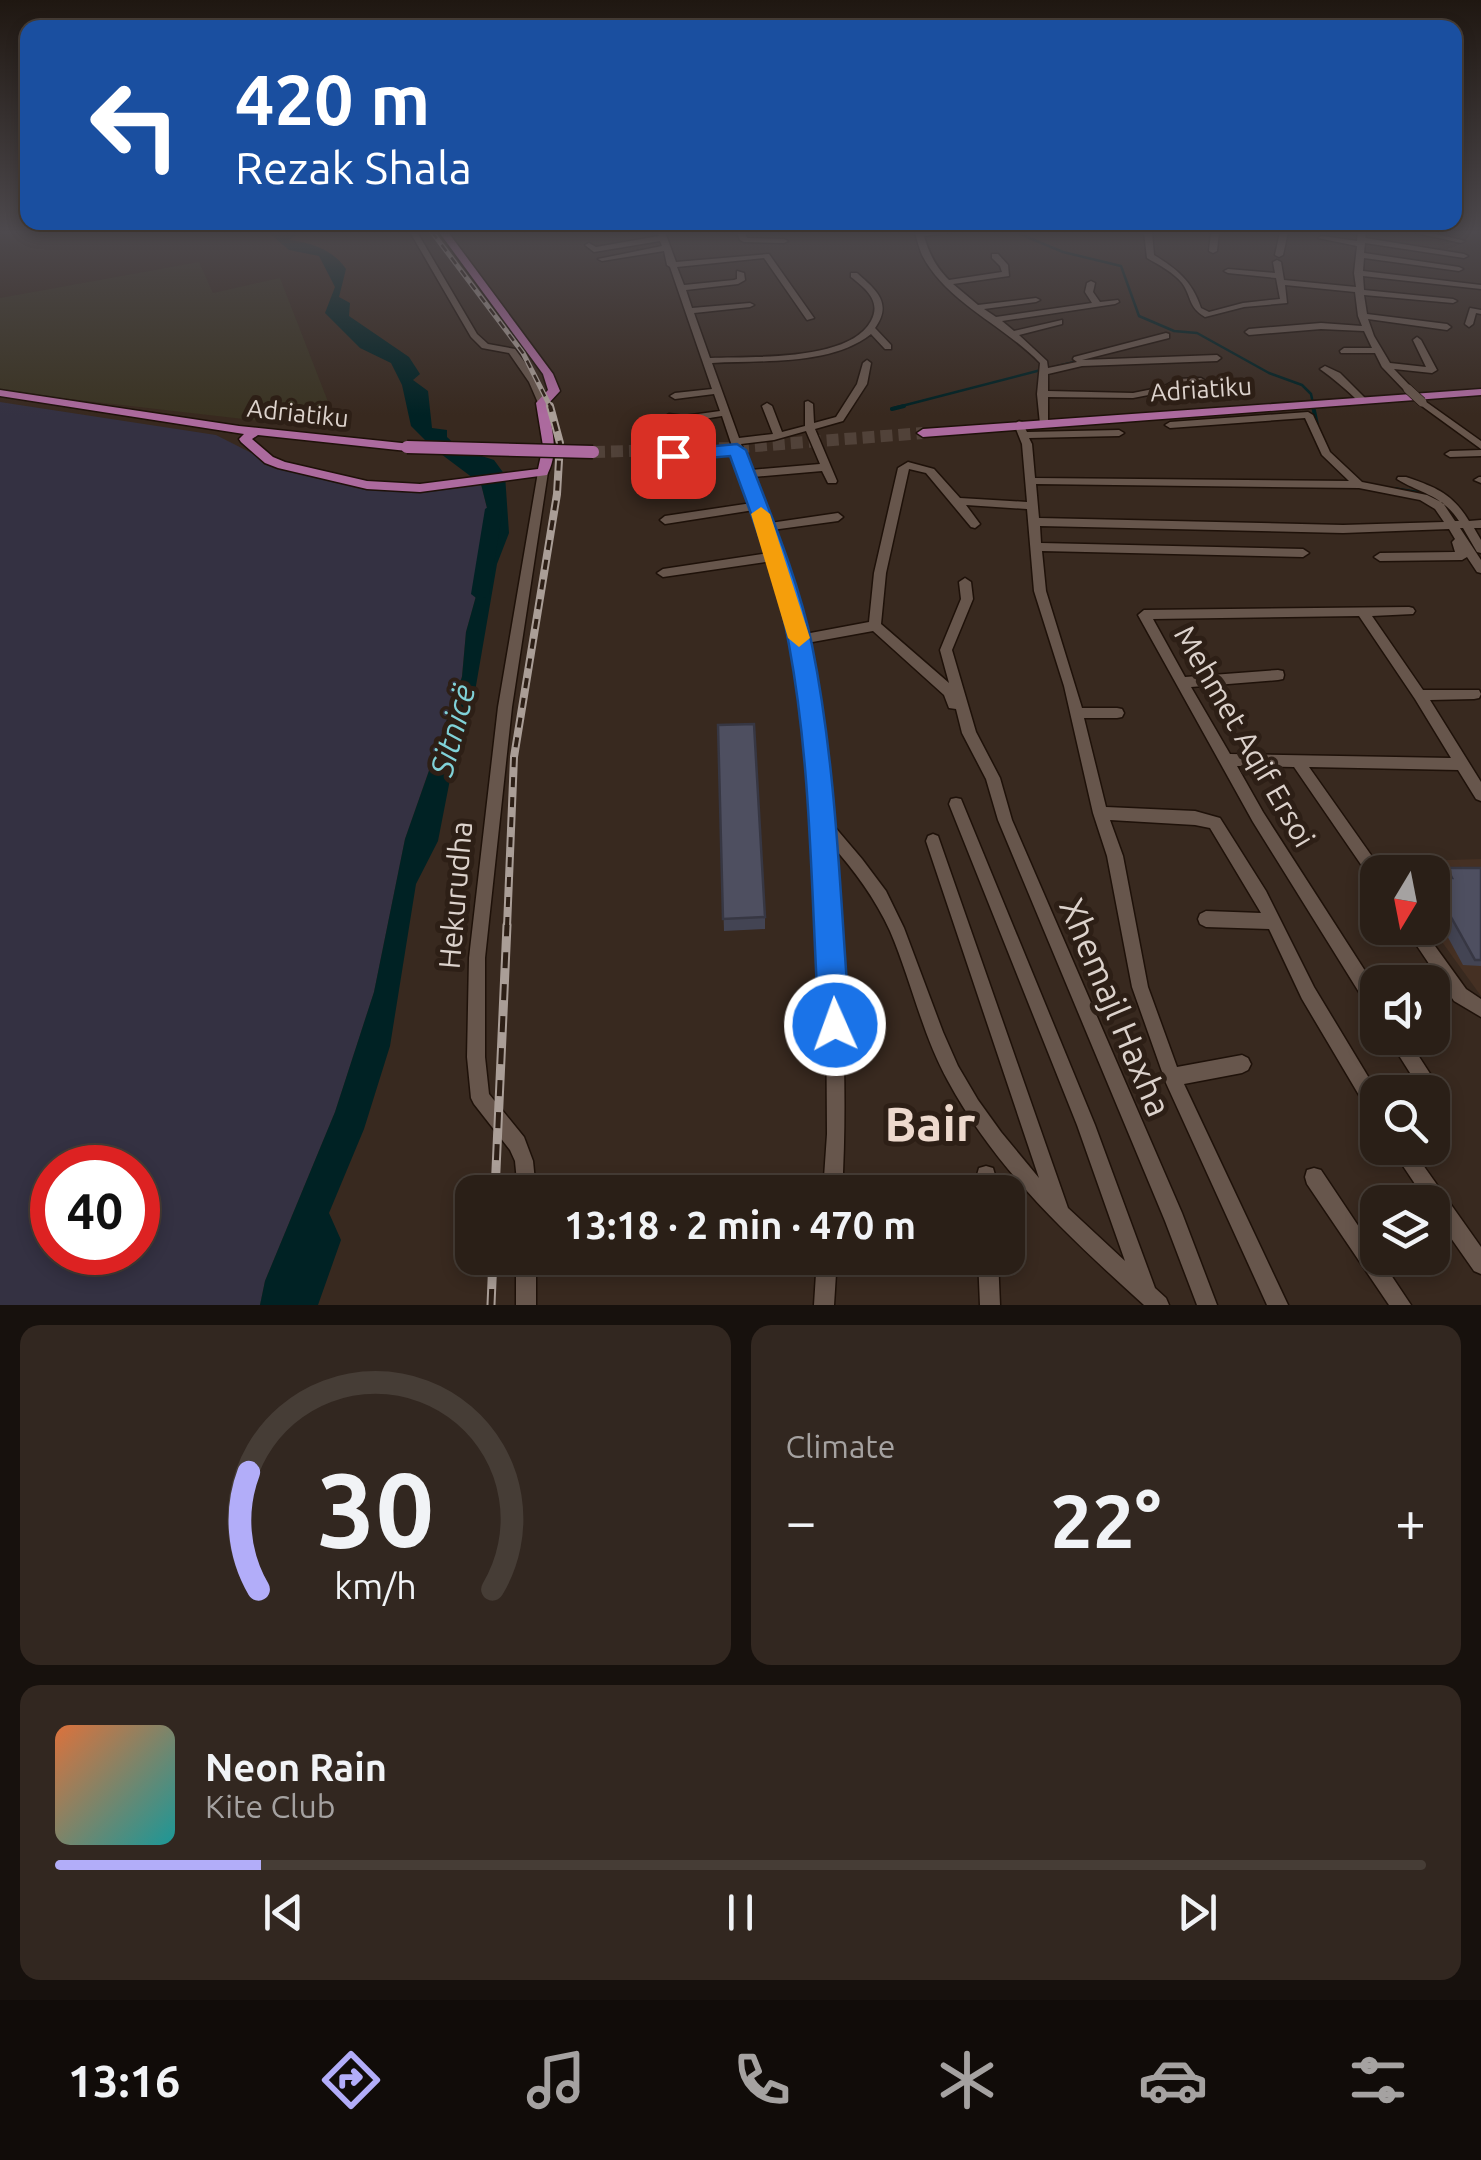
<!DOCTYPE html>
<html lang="en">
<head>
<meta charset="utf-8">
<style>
  body { margin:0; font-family:Ubuntu,sans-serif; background:#322720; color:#f1f3f6; height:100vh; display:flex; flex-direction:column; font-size:38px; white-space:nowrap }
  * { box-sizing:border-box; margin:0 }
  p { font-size:32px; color:#a5a2a1 }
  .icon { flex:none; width:55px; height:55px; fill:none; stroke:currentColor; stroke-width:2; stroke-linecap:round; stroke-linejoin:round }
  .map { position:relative; height:1305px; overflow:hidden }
  .drawer { display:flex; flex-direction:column; gap:20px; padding:20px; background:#17110d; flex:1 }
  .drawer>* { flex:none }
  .banner { position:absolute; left:20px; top:20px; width:1442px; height:210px; border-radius:20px; box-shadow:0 5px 15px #0003,0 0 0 2px #463d36; background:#1a4fa0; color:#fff; overflow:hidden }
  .needle { width:65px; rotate:190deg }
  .controls { position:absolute; left:1360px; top:855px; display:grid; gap:20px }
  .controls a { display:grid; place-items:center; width:90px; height:90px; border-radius:20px; background:#2a1f17; box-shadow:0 5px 15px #0003,0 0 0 2px #463d36; font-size:50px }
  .speed { position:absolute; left:30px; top:1145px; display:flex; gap:20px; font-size:50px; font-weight:700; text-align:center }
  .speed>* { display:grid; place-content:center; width:130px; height:130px; border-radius:50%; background:#2a1f17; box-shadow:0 5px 15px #0003,0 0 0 2px #463d36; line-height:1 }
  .speed .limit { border:15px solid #d22; background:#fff; color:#111 }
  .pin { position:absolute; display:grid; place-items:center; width:85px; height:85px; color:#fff; margin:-42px; border-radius:20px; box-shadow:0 5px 15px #0006 }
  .me { position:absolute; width:110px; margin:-55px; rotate:358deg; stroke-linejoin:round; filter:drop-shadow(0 0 8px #0008) }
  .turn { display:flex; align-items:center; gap:35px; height:210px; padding:0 50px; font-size:45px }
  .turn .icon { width:130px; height:130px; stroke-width:2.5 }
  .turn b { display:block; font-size:70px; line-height:85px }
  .big { font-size:75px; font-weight:600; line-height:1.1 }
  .drawer .tile { flex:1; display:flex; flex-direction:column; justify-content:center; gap:15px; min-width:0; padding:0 35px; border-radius:20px; background:#322720 }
  .drawer .dial { align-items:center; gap:0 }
  .dial svg { height:260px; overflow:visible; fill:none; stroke:#463d36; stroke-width:7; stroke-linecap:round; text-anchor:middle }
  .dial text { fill:#f1f3f6; stroke:none }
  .song { display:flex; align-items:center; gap:30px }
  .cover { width:120px; height:120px; border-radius:15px; background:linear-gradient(135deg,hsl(20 70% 55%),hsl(180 70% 35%)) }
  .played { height:10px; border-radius:5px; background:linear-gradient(90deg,#b2adf9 15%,#463d36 15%) }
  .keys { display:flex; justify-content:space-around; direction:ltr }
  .heat { display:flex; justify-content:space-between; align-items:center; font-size:55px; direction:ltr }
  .drawer .tiles { flex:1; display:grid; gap:20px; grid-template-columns:1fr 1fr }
  .tile:last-child { grid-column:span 2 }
  .trip { position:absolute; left:455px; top:1175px; width:570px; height:100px; border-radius:20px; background:#2a1f17; box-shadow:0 5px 15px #0003,0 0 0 2px #463d36; font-weight:600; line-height:100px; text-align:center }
  .tabs { display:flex; height:160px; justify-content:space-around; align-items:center; background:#110c09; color:#a5a2a1 }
  .tabs .icon { width:70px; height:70px }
  .tabs .current { color:#b2adf9 }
  .tabs b { font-size:45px; color:#f1f3f6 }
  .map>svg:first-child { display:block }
  .commercial { fill:#3a3322 }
  .industrial { fill:#343142; fill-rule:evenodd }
  .built { fill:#453023 }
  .water { fill:#002224 }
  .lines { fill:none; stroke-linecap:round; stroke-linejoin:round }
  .stream-far1 { stroke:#002224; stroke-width:2.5 }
  .stream { stroke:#002224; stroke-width:4 }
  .river { fill:#002224; fill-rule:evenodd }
  .major-tunnel { stroke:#514239; stroke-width:12; stroke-dasharray:12 6; stroke-linecap:butt }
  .minor-casing { stroke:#1e1109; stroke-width:3 }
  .major-casing { stroke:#1e1109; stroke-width:3 }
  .minor { fill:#67564c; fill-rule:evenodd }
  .major { fill:#ac6a9e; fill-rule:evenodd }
  .rail-far2-casing { stroke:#aa9e97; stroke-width:5 }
  .rail-far1-casing { stroke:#aa9e97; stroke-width:8 }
  .rail-casing { stroke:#aa9e97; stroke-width:9 }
  .rail-far2 { stroke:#2d1f16; stroke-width:2.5; stroke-dasharray:8; stroke-linecap:butt }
  .rail-far1 { stroke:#2d1f16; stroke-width:4; stroke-dasharray:10; stroke-linecap:butt }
  .rail { stroke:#2d1f16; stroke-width:5; stroke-dasharray:16; stroke-linecap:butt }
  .minor-bridge-casing { stroke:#1e1109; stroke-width:10; stroke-linecap:butt }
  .major-bridge-casing { stroke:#1e1109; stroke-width:15; stroke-linecap:butt }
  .minor-bridge { stroke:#67564c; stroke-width:9 }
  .major-bridge { stroke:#ac6a9e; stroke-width:12 }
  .wall { fill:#434453 }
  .building { fill:#4e4f60; stroke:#373743; stroke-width:2.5 }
  .route { fill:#1a73e8; stroke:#114b97; stroke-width:2.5 }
  .slow { fill:#f59e0b }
  .labels { text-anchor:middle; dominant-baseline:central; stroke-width:10; stroke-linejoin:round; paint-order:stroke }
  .far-street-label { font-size:25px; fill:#dcd2cc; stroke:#2d1f16 }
  .street-label { font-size:30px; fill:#dcd2cc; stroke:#2d1f16 }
  .water-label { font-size:32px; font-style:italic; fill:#80d2d8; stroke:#2d1f16 }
  .near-street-label { font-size:35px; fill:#dcd2cc; stroke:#2d1f16 }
  .near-district-label { font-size:48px; font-weight:bold; fill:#edd9cd; stroke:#2d1f16 }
</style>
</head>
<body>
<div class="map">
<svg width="1481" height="1305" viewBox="0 0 1481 1305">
  <rect width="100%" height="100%" fill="#38291f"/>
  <path class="commercial" d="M199 262 213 293 280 278 339 430 0 391V298Z"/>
  <path class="industrial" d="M0 402 216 435 271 463 396 491 424 492 481 484 490 520V546L466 632 462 676 405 839 374 992 335 1112 265 1281 260 1305H0ZM52 1168H138V1252H52Z"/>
  <path class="built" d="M1481 859V996L1432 928V872H1394L1387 862Z"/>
  <path class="water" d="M268 232 297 234 289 240C309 242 334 250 346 269L339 297 350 303 349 316 409 357 420 374 413 380 428 391 432 428 447 430V437L460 449 494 460 505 475 509 533 497 564 473 703 454 759 438 841 416 884 390 1046 364 1129 329 1213 341 1240 318 1305H260L265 1281 335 1112 374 992 405 839 462 677 466 632 490 546V520L481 484 433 448 411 426 402 385 391 363 360 348 325 313 335 287 319 256 289 250Z"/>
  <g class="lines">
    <path class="stream-far1" d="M1015 232 1063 252 1121 266 1139 316 1174 331 1197 333 1269 373 1302 385 1311 394 1314 408
      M1058 366 1078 361
      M894 408 1041 370"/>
    <path class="stream" d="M1313 406 1317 425
      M892 409 904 406
      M1394 489 1419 493
      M1441 503 1476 552"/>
    <path class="river" d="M494 503 503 509 489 594 480 601 471 594 485 509Z"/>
    <path class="major-tunnel" d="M593 452 730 448 923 433"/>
    <defs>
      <path id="minor" d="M410 232H417L477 334 488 344 515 349 539 382 547 403 545 405H539L529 382 509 353 482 348 471 337Z
        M657 232H665L676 262 769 254 814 318 807 320 764 258 677 267 684 285 734 280 737 279V271L744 273 745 280 738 284 686 290 692 308 750 303 754 305 750 307 694 313 710 358C751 356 849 362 871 321 882 301 865 288 851 277V273H857C876 290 893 303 875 328L891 345V349H885L871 334C831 366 761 360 712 363L739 438 773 434 762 406 767 403 772 406 782 432 805 426V402L808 401 813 404 814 423 836 417 857 384 863 363 867 360 871 363 867 384 843 421 815 429 837 481 836 483H828L822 471 753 477 770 523 838 513 843 517 838 521 772 530 805 634 869 622 874 573 898 468 908 462 934 469 960 498 1027 502 1022 444 1014 424 1019 421 1022 422 1027 432 1119 430 1124 433 1119 436 1029 438 1032 444 1035 478 1349 481 1322 455 1305 418 1170 428 1165 425 1170 422 1308 412 1313 415 1330 452 1362 482 1427 495 1443 503 1455 521H1459C1441 494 1421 494 1397 479L1398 477H1406C1435 487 1452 493 1469 521L1481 520V528H1474L1481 540V553L1477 552 1463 528H1460L1481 560V573L1477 572 1467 557 1462 560 1380 561 1374 557 1380 553 1455 552 1452 542 1455 539 1449 529 1343 533 1040 526 1041 543 1303 549 1309 553 1303 557 1042 551 1046 591 1082 708H1117L1122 709 1124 713 1122 717 1117 718H1084L1106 807 1195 811 1220 818 1266 891 1314 987 1378 1093V1120L1372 1117 1302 999 1269 929 1206 927 1200 924 1198 919 1200 914 1206 911 1261 913 1210 828 1195 825 1110 820 1123 856 1148 987 1177 1067 1242 1055 1248 1058 1251 1064 1248 1070 1242 1073 1184 1084 1288 1305H1267L1166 1083 1132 987 1107 856 1093 813 1064 686 1034 591 1027 509 966 505 980 524 975 528 971 527 926 473 909 469 886 573 881 624 949 683 940 650 961 599 959 582 965 578 971 582 973 599 952 650 976 732 1000 778 1012 820 1182 1213 1217 1305H1197L1165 1221 998 820 986 779 962 733 956 709 949 708 944 695 873 631 807 643 819 711 828 819 862 859 886 891 904 928 943 1032 958 1066 978 1100 1001 1132 1039 1178 926 841 928 836 933 834 938 836 1068 1208 1125 1261 1077 1125 949 804 951 799 956 798 961 799 1095 1125 1155 1288 1166 1298 1169 1305H1144C1070 1238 996 1170 948 1081 922 1034 911 980 890 931 875 898 854 870 830 843 840 959 849 1075 842 1192H823L827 1134 826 989 805 711 794 640 772 561 663 577 657 573 663 569 769 553 754 510 665 524 660 520 665 516 752 503 734 452 673 459 668 456 673 453 732 446 722 416C702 419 682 425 664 417L669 414 684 416 720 411 714 394 675 399 670 396 675 393 712 389 670 267 667 265 664 251 602 261 598 259 662 246 660 241 594 252 585 245 589 243 596 247 659 236ZM806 431 820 464 751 470 741 444 774 440ZM1036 484 1359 488 1420 500 1435 509 1444 522 1343 525 1039 518Z
        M737 232H745L747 238 784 239 788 241 784 243 744 242 740 240Z
        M915 232H953L924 236C929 254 936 267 949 280L1002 272 1000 266 992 258V254H998L1008 265 1009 276 953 284 978 305 1036 298 1040 300 1036 302 984 309 996 317 1092 303 1085 292 1087 283 1091 281 1095 283 1093 292 1100 302 1118 300 1119 302 1115 304 1002 321 1014 331 1062 320V324L1019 335 1047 361 1048 368 1077 362 1073 359 1074 357 1166 333 1169 334V338L1082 360 1217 355 1221 358 1217 361 1082 366 1048 374V391L1133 393 1163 387 1177 379 1201 378 1206 381 1201 384 1179 385 1169 391 1133 398 1048 397V422L1043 425 1040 424 1037 394 1040 363C1005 326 946 302 922 255 919 248 917 240 915 232Z
        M1144 232H1152L1154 255C1177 269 1192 281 1201 308L1209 312 1243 303 1280 299 1276 278 1228 273 1224 271 1228 269 1275 273 1273 262 1277 260 1281 262 1284 280 1356 287 1354 273 1357 246 1318 238 1322 236 1357 241 1358 232H1366L1365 238 1464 254 1468 256 1464 258 1365 243 1364 253 1459 267 1463 269 1459 271 1364 258 1363 271 1481 285V289L1363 276 1364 290 1453 299 1457 301 1453 303 1364 295 1367 314 1447 324 1451 327 1447 330 1368 319 1374 336 1390 363 1426 367 1413 340 1417 337 1421 340 1437 370 1432 373 1394 369 1413 389 1408 392 1405 391 1382 367 1375 353H1341L1340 351 1344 348H1372L1364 331 1321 329 1249 335 1245 332 1249 329 1321 323 1362 326 1358 316 1355 292 1285 285 1287 303 1244 307 1205 317C1188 307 1192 297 1182 283 1173 272 1159 265 1147 258Z
        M1211 232H1219L1217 251 1213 253 1209 251Z
        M1280 232H1288L1283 255 1279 257 1275 255Z
        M1412 232H1428L1465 241 1461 243Z
        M1470 308 1481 310V314L1476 313 1473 324 1469 327 1465 324Z
        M1325 366 1340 373 1365 398V402H1359C1346 389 1334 379 1320 369Z
        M1422 399 1481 441V449L1419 404 1417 402Z
        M1481 450V456L1450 457 1445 454 1450 451Z
        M543 469 548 472 512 707 485 958V1057L489 1094 524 1137 533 1161 536 1192H518L515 1161 510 1150 474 1104 471 1098 467 1057 469 958 498 707 538 472Z
        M1479 477H1481V483L1474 480Z
        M1409 607 1413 608 1415 611 1413 614 1372 616 1423 690H1479L1481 694 1479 698 1474 699 1430 700 1481 782V801L1476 799 1458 770 1309 767 1383 872H1378V884L1373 882 1294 767 1237 766 1263 812 1378 991V1015L1372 1013 1253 822 1138 615 1144 610ZM1359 616 1415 699 1451 758 1230 754 1191 687 1278 680 1283 679 1284 675 1283 671 1278 670 1185 677 1153 619Z
        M1405 928H1422L1466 989 1481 999V1017L1454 1001Z
        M1388 1038H1407L1438 1086 1441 1092 1438 1098 1432 1101V1092H1422Z
        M1391 1148H1411L1481 1247V1274L1474 1271 1432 1211V1202H1427Z
        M986 1166 993 1168 995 1175V1192H976L977 1175 979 1168Z
        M1314 1168 1321 1170 1411 1305H1389L1307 1184 1305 1177 1307 1170Z
        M516 1258H536V1305H516Z
        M817 1258H837L834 1305H814Z
        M978 1258H998L1000 1305H980Z"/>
      <path id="major" d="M439 232H448L553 374 560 391 548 404C551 430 560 450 547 475L420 492 367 489 278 468 265 463 241 442 239 439 244 434 0 396V390L239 426 411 444V450L407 451 258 435 252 439 273 457 285 462 367 481 420 484 538 469 543 446 536 403 548 390 543 374Z
        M1481 389V395L923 437 917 433 923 429Z"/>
    </defs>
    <use href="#minor" class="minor-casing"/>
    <use href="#major" class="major-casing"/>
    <use href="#minor" class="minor"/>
    <use href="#major" class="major"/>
    <defs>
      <path id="rail-far2" d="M432 232 523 353 551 408"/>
      <path id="rail-far1" d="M507 927 514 757 557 494 560 443 550 406"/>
      <path id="rail" d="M495 1192 507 925
        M491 1305 493 1258"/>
    </defs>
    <use href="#rail-far2" class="rail-far2-casing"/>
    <use href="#rail-far1" class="rail-far1-casing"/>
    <use href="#rail" class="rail-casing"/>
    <use href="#rail-far2" class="rail-far2"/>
    <use href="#rail-far1" class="rail-far1"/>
    <use href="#rail" class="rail"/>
    <defs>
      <path id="minor-bridge" d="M1408 389 1422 402"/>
      <path id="major-bridge" d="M407 447 593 452"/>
    </defs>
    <use href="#minor-bridge" class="minor-bridge-casing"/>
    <use href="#major-bridge" class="major-bridge-casing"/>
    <use href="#minor-bridge" class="minor-bridge"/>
    <use href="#major-bridge" class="major-bridge"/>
  </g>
  <path class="wall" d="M718 725 765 917V929L724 931Z
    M1447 868H1481V966L1463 965 1432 908V877H1438L1436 874Z"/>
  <path class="building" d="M754 724 765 917 723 919 718 725Z
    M1447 868H1481V960H1475L1432 883V877L1452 878Z"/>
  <linearGradient id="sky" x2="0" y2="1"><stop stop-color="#1f1711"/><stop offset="0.56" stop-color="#4d494d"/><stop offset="1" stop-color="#4d494d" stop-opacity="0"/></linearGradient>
  <rect width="1481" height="415" fill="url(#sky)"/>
  <path class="route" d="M737 444 746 450C770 513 798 578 812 645 837 769 840 899 850 1025L846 1036 835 1041 824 1036 819 1025C811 899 812 769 789 645 778 580 752 518 730 456L673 461 664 456 673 450Z"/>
  <path class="slow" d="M761 507 770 514 810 638 799 647 788 638 751 514Z"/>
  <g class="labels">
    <g class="far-street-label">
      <text transform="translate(1201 389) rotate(-4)">Adriatiku</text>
      <text transform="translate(298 413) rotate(6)">Adriatiku</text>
    </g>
    <g class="street-label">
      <text transform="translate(1245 736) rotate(60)">Mehmet Aqif Ersoi</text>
      <text transform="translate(455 895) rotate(-85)">Hekurudha</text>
    </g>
    <g class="water-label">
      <text transform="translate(452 730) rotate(-75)">Sitnicë</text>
    </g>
    <g class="near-street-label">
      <text transform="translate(1116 1007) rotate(67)">Xhemajl Haxha</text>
    </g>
    <g class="near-district-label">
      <text x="930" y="1123">Bair</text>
    </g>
  </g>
</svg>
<div class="controls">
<a><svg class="needle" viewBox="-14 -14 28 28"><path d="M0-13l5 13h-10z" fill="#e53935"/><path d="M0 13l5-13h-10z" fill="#a5a2a1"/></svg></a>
<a><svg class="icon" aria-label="sound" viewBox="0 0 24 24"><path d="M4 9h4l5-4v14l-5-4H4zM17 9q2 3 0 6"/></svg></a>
<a><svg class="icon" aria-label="search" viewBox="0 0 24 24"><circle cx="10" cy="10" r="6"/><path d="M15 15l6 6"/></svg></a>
<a><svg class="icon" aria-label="layers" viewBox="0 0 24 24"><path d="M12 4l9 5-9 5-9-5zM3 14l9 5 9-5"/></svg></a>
</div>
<div class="speed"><div class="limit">40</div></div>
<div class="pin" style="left:673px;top:456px;background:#d93025"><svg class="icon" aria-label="arrive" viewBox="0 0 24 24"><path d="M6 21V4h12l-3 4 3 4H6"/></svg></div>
<svg class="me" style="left:835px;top:1025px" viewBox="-20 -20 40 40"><circle r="17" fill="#1a73e8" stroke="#fff" stroke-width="3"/><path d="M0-11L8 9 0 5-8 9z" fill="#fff"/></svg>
<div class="trip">13:18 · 2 min · 470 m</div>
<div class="banner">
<div class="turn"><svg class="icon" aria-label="left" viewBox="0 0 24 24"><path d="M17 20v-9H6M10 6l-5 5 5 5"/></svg><div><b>420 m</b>Rezak Shala</div></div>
</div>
</div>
<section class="drawer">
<div class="tiles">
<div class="tile dial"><svg viewBox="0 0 100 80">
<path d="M14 69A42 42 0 1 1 86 69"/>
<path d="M14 69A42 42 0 0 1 11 33" stroke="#b2adf9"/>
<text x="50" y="56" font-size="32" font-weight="700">30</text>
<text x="50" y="72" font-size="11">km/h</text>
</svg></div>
<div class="tile"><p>Climate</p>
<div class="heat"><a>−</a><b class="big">22°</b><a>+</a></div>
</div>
<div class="tile">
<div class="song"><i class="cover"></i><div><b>Neon Rain</b><p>Kite Club</p></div></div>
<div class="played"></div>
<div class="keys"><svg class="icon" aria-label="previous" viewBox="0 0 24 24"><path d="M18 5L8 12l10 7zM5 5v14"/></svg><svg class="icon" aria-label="pause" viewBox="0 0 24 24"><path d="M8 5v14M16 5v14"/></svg><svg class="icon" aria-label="next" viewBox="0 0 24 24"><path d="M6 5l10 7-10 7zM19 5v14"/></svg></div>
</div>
</div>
</section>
<nav class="tabs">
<b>13:16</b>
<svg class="icon current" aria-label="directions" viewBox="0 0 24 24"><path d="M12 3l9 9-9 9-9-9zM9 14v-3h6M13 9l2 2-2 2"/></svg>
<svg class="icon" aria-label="music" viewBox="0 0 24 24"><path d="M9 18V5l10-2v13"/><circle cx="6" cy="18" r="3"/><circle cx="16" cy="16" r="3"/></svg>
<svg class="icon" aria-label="phone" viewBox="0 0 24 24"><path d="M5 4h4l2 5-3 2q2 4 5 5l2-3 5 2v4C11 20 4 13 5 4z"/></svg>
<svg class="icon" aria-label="climate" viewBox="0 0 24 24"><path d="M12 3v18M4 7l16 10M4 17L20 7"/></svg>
<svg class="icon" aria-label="car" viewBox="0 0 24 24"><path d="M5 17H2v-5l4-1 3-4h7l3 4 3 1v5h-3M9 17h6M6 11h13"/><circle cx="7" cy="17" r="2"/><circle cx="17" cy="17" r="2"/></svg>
<svg class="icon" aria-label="filters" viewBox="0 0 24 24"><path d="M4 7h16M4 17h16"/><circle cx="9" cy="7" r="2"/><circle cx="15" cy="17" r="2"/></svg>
</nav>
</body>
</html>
